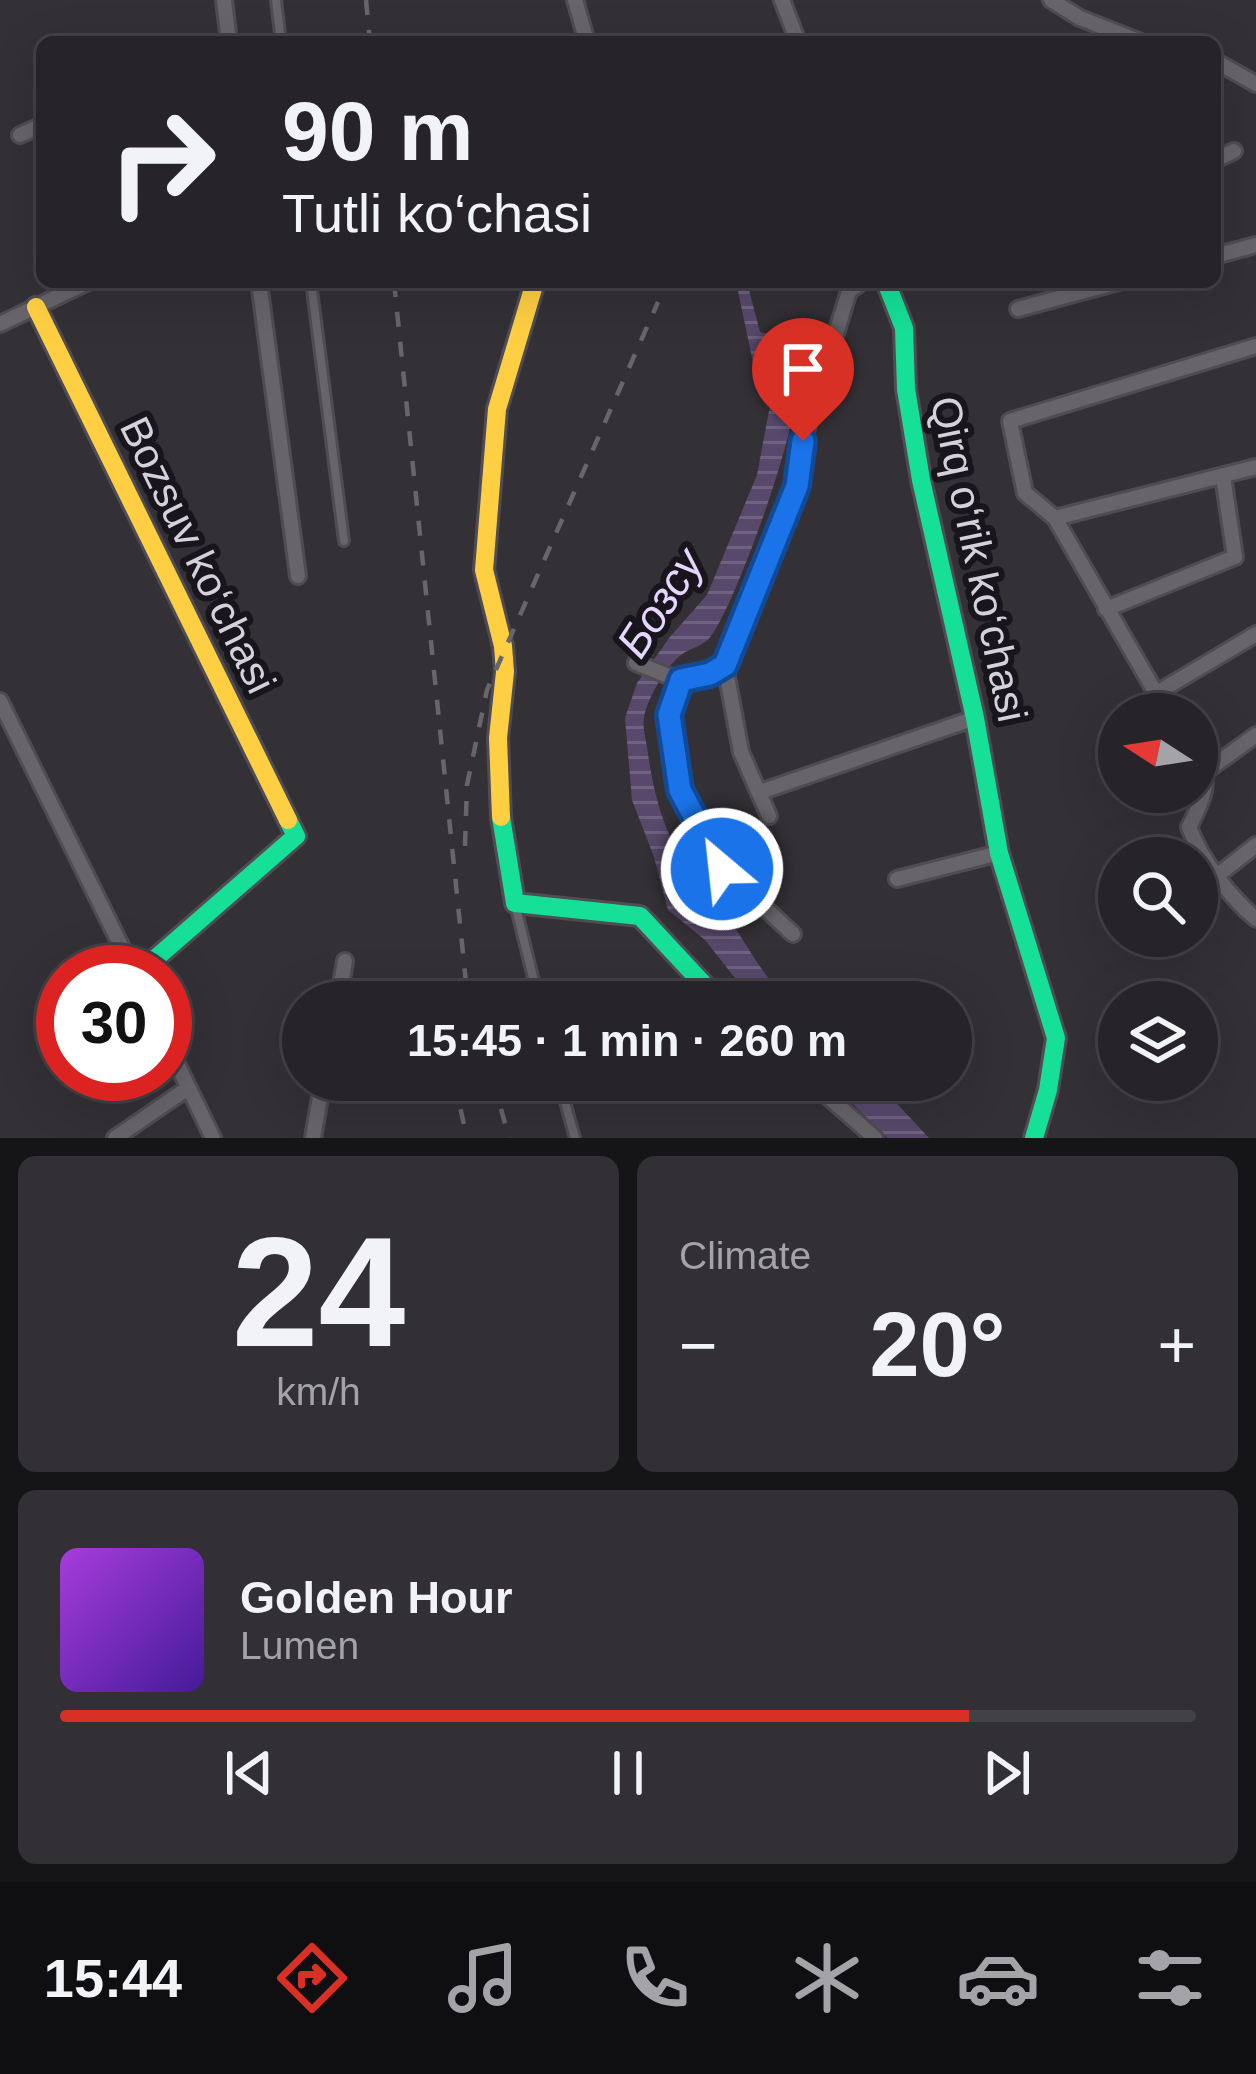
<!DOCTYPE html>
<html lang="en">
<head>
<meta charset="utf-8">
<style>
  body { margin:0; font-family:Arial,sans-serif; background:#323034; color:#f1f3f6; height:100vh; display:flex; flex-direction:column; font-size:45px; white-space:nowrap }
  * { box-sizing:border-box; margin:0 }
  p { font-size:39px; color:#a4a4a8 }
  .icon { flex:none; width:66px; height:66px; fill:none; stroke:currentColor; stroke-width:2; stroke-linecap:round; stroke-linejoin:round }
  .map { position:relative; height:1138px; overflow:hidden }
  .drawer { display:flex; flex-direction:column; gap:18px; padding:18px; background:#151416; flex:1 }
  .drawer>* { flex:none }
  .top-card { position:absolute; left:36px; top:36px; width:1185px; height:252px; border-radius:18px; box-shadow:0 12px 48px #0002,0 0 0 3px #424145; background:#262428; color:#f1f3f6; overflow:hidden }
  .needle { width:78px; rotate:282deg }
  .controls { position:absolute; left:1098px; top:693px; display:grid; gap:24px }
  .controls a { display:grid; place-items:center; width:120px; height:120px; border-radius:50%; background:#262428; box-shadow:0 12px 48px #0002,0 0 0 3px #424145; font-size:60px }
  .speed { position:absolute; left:36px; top:945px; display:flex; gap:24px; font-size:60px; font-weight:700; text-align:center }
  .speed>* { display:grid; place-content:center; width:156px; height:156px; border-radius:50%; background:#262428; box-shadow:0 12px 48px #0002,0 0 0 3px #424145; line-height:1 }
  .speed .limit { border:18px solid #d22; background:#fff; color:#111 }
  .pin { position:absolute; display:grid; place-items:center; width:102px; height:102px; color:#fff; margin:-123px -51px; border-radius:50% 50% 50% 0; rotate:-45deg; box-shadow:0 0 12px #0007 }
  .pin .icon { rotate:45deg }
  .me { position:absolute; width:132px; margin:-66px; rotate:332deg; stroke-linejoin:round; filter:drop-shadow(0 0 9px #0008) }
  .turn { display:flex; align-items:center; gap:42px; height:252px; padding:0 48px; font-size:54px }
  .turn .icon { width:156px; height:156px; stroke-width:2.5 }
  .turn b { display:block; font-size:84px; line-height:102px }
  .big { font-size:90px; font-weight:800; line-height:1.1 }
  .drawer .tile { flex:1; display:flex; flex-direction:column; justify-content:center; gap:18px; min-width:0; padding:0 42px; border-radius:18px; background:#323034 }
  .drawer .dial { align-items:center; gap:0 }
  .dial b { font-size:156px; line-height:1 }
  .song { display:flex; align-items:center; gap:36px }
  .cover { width:144px; height:144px; border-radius:18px; background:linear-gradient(135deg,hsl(280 70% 55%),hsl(260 70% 35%)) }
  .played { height:12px; border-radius:6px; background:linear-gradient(90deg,#d93025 80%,#424145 80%) }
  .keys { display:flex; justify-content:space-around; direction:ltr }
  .heat { display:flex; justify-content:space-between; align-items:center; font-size:66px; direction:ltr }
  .drawer .tiles { flex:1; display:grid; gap:18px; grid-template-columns:1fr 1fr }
  .tile:last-child { grid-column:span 2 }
  .trip { position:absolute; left:282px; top:981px; width:690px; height:120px; border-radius:60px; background:#262428; box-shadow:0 12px 48px #0002,0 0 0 3px #424145; font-weight:800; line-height:120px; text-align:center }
  .tab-bar { display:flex; height:192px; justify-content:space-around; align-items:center; background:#0f0e10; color:#a4a4a8 }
  .tab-bar .icon { width:84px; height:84px }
  .tab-bar .active { color:#d93025 }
  .tab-bar b { font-size:54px; color:#f1f3f6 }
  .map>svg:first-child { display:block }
  .water { fill:url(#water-rules) }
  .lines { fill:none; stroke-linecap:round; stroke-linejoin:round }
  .lane-casing { stroke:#4f4d53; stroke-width:14 }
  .street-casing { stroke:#4f4d53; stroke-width:20 }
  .fast-casing { stroke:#4f4d53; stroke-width:24 }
  .slow-casing { stroke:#4f4d53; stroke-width:24 }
  .lane { stroke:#67646a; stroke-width:8 }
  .street { stroke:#67646a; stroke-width:14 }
  .fast { stroke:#16e098; stroke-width:18 }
  .slow { stroke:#ffcf43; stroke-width:18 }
  .rail { stroke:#69666b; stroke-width:4.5; stroke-dasharray:15 15; stroke-linecap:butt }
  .route-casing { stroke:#114b97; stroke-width:30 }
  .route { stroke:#1a73e8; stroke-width:21 }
  .labels { text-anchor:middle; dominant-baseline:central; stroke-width:12; stroke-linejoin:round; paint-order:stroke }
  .street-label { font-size:42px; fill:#d4d1da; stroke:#18161c }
  .water-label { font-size:45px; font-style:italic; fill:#e6d6fe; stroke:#18161c }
</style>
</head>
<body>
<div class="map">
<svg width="1256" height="1138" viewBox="0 0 1256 1138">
  <defs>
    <pattern id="water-rules" width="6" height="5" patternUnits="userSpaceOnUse" patternTransform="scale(3)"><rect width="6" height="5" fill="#58496c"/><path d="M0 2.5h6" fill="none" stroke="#6f6280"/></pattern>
  </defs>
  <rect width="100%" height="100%" fill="#333036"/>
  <path class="water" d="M736 282H747L760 332 777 336C786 351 794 369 796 387 800 424 735 606 711 636 704 646 690 648 681 655 665 668 648 697 644 717 642 728 647 743 648 754 654 796 665 837 691 873 703 890 719 905 731 922 751 951 764 979 791 1002H754L705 940 668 910 654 857 632 800 625 718 637 683 670 637 707 595 757 475 771 400 754 367Z
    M829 1080H875L929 1138H887Z"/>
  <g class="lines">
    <defs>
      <path id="lane" d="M276 0 281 42
        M311 282 344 541
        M515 904 539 1002
        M559 1080 575 1138"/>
      <path id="street" d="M224 0 229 42
        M575 0 587 42
        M782 0 798 42
        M1051 0 1080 18 1141 42
        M1215 61 1256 84
        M20 135 42 125
        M1215 160 1234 151
        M1215 256 1256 245
        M259 282 298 576
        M1018 309 1118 282
        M0 324 88 282
        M1055 518 1256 467
        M1106 609 1235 557 1223 476
        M636 663 681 681
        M725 666 741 752 769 816
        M1155 694 1256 634
        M0 701 134 972
        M1168 714 1055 518 1025 493 1010 421 1256 346
        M1197 759C1213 783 1201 803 1189 827 1201 860 1229 896 1256 919
        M1205 772 1256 735
        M760 792 975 718
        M1218 875 1256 845
        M897 879 999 853
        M793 934 723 869 680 790 669 715 681 681 725 666 797 486 803 441 849 291 862 282
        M338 1002 345 961
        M165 1039 213 1138
        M809 1080 875 1138
        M115 1138 188 1088
        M313 1138 323 1080"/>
      <path id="fast" d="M886 282 904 328 906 389 921 480 975 718 999 853 1056 1038 1048 1090 1034 1138
        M501 817 515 903 640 916 720 1002
        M140 972 296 836 288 820"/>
      <path id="slow" d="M36 307 288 820
        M501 817 498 738 505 672 503 646 484 570 497 409 535 282"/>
    </defs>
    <use href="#lane" class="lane-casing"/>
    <use href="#street" class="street-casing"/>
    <use href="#fast" class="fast-casing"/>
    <use href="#slow" class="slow-casing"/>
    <use href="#lane" class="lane"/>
    <use href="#street" class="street"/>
    <use href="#fast" class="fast"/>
    <use href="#slow" class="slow"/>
    <path class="rail" d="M366 0 370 42
      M394 282 468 1002
      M465 846 467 785 487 690 658 302
      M454 1080 467 1138
      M493 1080 509 1138"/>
  </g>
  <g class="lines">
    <defs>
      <path id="route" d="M722 869 680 790 669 715 681 680 710 674 725 665 797 486 803 441"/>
    </defs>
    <use href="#route" class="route-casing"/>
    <use href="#route" class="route"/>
  </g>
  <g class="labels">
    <g class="street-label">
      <text transform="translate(198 555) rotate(64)">Bozsuv ko‘chasi</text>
      <text transform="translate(979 559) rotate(78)">Qirq o‘rik ko‘chasi</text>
    </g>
    <g class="water-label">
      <text transform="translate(660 603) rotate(-57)">Бозсу</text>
    </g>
  </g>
</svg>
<div class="controls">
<a><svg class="needle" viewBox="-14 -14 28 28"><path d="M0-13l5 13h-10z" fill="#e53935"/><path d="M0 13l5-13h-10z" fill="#a4a4a8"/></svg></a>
<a><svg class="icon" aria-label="search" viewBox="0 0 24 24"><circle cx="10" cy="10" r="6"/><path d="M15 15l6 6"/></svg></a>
<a><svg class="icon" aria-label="layers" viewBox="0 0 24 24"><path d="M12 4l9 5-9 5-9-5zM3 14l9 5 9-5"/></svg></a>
</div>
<div class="speed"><div class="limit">30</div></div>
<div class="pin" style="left:803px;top:441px;background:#d93025"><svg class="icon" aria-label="arrive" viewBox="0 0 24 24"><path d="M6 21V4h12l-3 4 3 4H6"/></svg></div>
<svg class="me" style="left:722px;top:869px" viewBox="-20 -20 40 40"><circle r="17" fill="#1a73e8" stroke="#fff" stroke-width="3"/><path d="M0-11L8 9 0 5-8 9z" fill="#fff"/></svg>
<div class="trip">15:45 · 1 min · 260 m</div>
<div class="top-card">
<div class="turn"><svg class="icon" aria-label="right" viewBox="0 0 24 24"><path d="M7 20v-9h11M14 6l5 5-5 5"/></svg><div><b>90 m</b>Tutli ko‘chasi</div></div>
</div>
</div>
<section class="drawer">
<div class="tiles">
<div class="tile dial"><b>24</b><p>km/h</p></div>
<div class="tile"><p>Climate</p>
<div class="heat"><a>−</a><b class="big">20°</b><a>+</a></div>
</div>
<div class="tile">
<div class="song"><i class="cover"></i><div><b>Golden Hour</b><p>Lumen</p></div></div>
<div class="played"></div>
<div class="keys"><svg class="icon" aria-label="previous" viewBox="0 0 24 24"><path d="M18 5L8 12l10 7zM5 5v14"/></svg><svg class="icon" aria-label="pause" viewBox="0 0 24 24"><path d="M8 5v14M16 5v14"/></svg><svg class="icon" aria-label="next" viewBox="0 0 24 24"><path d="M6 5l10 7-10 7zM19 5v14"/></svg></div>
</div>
</div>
</section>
<nav class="tab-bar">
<b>15:44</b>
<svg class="icon active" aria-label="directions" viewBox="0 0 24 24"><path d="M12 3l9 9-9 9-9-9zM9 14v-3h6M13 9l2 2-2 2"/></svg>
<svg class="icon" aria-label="music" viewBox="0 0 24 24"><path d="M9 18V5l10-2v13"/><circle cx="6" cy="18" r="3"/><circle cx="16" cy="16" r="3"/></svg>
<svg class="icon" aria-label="phone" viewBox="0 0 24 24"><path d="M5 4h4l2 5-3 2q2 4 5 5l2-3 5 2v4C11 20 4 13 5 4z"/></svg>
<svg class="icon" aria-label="climate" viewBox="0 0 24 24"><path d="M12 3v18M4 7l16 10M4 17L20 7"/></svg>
<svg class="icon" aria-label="car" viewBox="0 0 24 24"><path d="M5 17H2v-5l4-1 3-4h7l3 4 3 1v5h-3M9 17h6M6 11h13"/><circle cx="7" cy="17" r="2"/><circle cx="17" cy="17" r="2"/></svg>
<svg class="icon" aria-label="filters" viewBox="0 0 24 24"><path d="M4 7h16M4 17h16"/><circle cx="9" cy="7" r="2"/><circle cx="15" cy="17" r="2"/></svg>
</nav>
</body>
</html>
